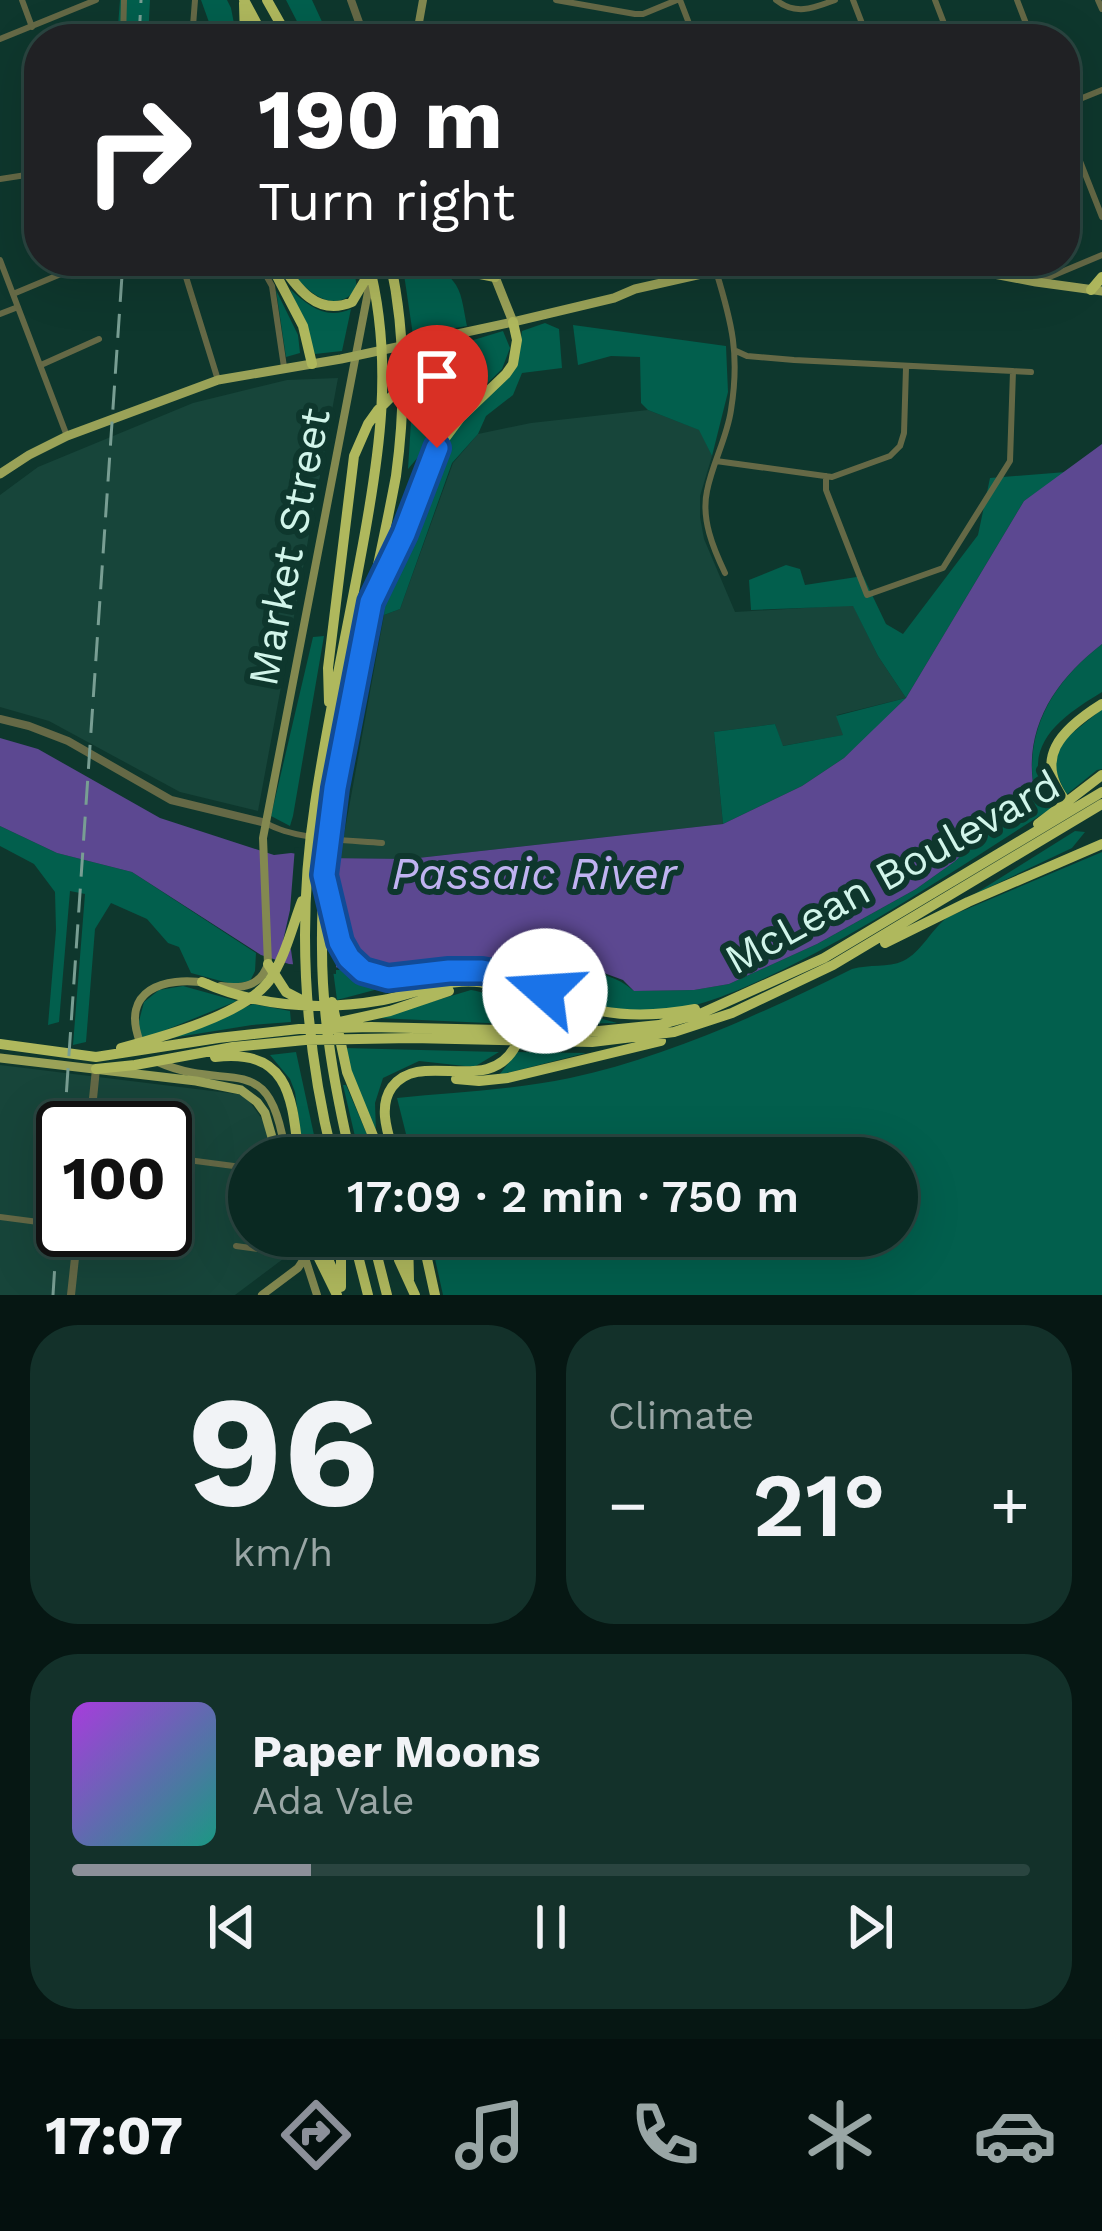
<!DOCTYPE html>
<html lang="en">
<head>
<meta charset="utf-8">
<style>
  body { margin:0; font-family:"Work Sans",sans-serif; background:#13312a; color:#f1f3f6; height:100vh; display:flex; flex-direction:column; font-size:45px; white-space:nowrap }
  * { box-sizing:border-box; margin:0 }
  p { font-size:39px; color:#99a6a5 }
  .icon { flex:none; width:66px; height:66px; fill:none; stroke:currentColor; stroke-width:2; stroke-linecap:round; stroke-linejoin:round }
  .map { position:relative; height:1295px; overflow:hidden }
  .details { display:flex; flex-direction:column; gap:30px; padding:30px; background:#061713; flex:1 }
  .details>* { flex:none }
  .top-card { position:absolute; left:24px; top:24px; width:1056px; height:252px; border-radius:48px; box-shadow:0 12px 48px #0002,0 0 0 3px #2a4540; background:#202124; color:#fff; overflow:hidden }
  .speed { position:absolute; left:36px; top:1101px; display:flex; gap:24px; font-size:60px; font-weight:700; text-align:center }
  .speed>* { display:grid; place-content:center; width:156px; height:156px; border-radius:50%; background:#0a2922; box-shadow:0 12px 48px #0002,0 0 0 3px #2a4540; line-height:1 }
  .speed .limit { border:6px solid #111; border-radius:18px; background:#fff; color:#111 }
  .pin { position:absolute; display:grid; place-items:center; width:102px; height:102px; color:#fff; margin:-123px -51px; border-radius:50% 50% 50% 0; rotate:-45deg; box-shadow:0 0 12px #0007 }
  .pin .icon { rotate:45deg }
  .me { position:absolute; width:132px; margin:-66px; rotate:289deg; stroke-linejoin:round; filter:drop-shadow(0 0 9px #0008) }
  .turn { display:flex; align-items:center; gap:42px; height:252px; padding:0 36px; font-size:54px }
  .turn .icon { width:156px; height:156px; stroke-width:2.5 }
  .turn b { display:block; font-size:84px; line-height:102px }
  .big { font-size:90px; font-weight:600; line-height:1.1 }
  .details .tile { flex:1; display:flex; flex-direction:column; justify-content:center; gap:18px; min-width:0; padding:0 42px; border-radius:48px; background:#13312a }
  .details .dial { align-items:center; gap:0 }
  .dial b { font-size:156px; line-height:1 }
  .song { display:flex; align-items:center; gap:36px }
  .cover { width:144px; height:144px; border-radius:18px; background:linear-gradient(135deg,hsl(280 70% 55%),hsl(170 70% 35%)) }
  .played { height:12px; border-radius:6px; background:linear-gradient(90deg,#8c9099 25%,#2a4540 25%) }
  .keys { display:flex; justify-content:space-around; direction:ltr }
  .heat { display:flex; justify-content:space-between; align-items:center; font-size:66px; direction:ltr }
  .details .tiles { flex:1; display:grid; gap:30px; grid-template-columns:1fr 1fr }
  .tile:last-child { grid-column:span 2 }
  .trip { position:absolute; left:228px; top:1137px; width:690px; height:120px; border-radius:60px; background:#0a2922; box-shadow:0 12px 48px #0002,0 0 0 3px #2a4540; font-weight:600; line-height:120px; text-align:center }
  .tab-bar { display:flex; height:192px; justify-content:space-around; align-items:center; background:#04100e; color:#99a6a5 }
  .tab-bar .icon { width:84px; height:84px }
  .tab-bar .on { color:#8c9099 }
  .tab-bar b { font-size:54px; color:#f1f3f6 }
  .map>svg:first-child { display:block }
  .built { fill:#17453a; fill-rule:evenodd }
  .green { fill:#025f4d }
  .water { fill:#5c4891 }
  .pier { fill:#0e372d }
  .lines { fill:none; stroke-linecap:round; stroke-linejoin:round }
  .minor { stroke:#656946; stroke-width:6 }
  .tertiary { stroke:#656946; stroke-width:8 }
  .secondary { stroke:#838950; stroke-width:8 }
  .primary { stroke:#9aa258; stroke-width:9 }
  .motorway { stroke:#afb85d; stroke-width:10 }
  .rail { stroke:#789e93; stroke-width:3; stroke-dasharray:24 12; stroke-linecap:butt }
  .route-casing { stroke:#114b97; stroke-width:30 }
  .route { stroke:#1a73e8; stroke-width:21 }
  .labels { text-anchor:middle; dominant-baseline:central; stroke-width:12; stroke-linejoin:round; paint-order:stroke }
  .street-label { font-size:42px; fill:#d1f5ea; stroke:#0e372d }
  .water-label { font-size:45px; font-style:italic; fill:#c0b3f1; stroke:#0e372d }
</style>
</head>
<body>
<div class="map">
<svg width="1102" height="1295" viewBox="0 0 1102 1295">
  <rect width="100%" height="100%" fill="#0e372d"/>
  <path class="built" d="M338 378 258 811 180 792 49 721 0 707V495L38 467 193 403 287 380Z
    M648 410 700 430 712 456 700 496V517L704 539 735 612 853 605 878 656 906 698 837 715 844 735 782 746 775 724 714 732 723 824 409 859 325 858 342 846 384 615 400 609 453 463 478 434 531 423Z
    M0 1065 245 1095 271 1132 277 1158H249V1236H287L291 1253 235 1295H0ZM63 1128H165V1230H63Z"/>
  <path class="green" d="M120 0H150L148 39H117Z
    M201 0H227L231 8 237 39H215Z
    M286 0H312L330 39H306Z
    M284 261H353L357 289C331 319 300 286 284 261Z
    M402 261C420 261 446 268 456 285 463 296 464 314 467 326L413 335Z
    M290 289C309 306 325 320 351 309L342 351 315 354Z
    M276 290 298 335 300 353 286 357Z
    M545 323 559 329 562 368 522 373 513 395 486 416 478 434 452 463 400 609 384 615 385 596 431 466 445 442 518 359 522 331Z
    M573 325 726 346 728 392 712 456 699 430 648 410 641 403 640 357 611 356 578 365Z
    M503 331 510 348 502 369 448 422 408 469 413 390 427 376 444 349Z
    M1066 472 1024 501 906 698 876 729 844 758 802 786 723 824 714 732 775 724 783 746 843 735 836 716 906 698 878 656 853 606 751 610 749 580 786 565 800 569 805 585 863 576 886 624 903 634 978 535 990 478Z
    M324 636 293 816 290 826 271 816 313 637Z
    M1102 644V692C1071 711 1028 737 1040 781 1043 790 1048 799 1052 808 964 864 878 923 784 969 738 991 688 1015 635 1012 594 1010 559 992 522 977L513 968C552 970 603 963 634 991L694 990 729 984 817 944 916 889 954 862 989 831 1005 823 1019 799 1033 784C1026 724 1057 679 1102 644Z
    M1102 709V769L1097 770 1066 795 1054 767 1060 743Z
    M0 826 57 853 132 872 256 953 255 971 250 981 232 984 191 973 179 947 168 943 147 919 111 903 95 929 86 1042 73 1045 85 894 70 891 59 1022 48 1025 56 930 55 892 34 864 0 846Z
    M1075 831 1085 832 1072 848 973 895Z
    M1102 852V1295H443L430 1236H897V1158H412L397 1098C454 1092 513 1090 570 1078 664 1058 766 1012 852 969 869 964 888 968 903 961 922 952 931 929 948 917Z
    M333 970H348L363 979 397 984 337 1000Z
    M493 977 560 1007 617 1023 524 1025 518 1000Z
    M183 986 237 1001 141 1040 138 1025 144 1002 159 990Z
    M471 990C497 995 504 998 510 1024L377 1018Z
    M253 1004 290 1011 291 1022 252 1025 171 1038Z
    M344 1048 499 1052 474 1067 419 1061 383 1078 375 1103 376 1132 354 1085Z
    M296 1052 319 1158H304L295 1092 290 1079 270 1055Z
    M517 1052 586 1053 499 1075Z
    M343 1085H346L377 1158H360Z"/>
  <path class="water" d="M1102 444V644C1057 679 1025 724 1033 784L1019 799 1005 823 989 831 954 862 916 889 817 944 729 984 694 990 634 991 623 980 604 973 478 964 389 971 289 964 261 955 132 872 57 853 0 826V738L38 749 160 818 274 855 291 853 325 858 409 859 723 824 802 786 844 758 906 698 1024 501Z"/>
  <path class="pier" d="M295 847 339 852 338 888 342 933 364 976 336 942V974L294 971 291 950 283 941 290 910Z"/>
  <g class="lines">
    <path class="minor" d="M22 0 32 27
      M556 0 635 14H643L677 0
      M680 0 695 39
      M776 0C796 16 814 8 835 0
      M853 0 868 39
      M935 0 950 39
      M1017 0 1032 39
      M1098 0 1102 9
      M0 39 96 0
      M123 39 124 0
      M192 39 195 0
      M1065 105 1102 90
      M1065 123 1102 217
      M0 179 39 173
      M0 260 67 436
      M181 261 218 380
      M258 261 272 286 284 367
      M489 261 495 277
      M716 271C732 323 740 355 731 410 727 438 712 464 707 491 701 519 713 548 725 573
      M991 273 994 261
      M1040 281 1102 255
      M13 294 92 261
      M0 314 18 307
      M736 351 747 356 794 360 1031 372
      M41 365 99 339
      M716 461 832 477 890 456 900 446 904 433 906 368
      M826 476V490L867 595 943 568 1010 461 1013 371
      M266 823C294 840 349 840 382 843
      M165 1157 249 1168
      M0 1217 46 1223
      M236 1246 295 1254 305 1258"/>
    <path class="tertiary" d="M351 0 365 39
      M0 719 29 726 68 741 171 800 266 823
      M90 1128 96 1069
      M71 1295 78 1230"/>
    <path class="secondary" d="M416 39 423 0
      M221 986C243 989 261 986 268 964L263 838 374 261
      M140 1042C120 990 164 976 207 983
      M158 1062C232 1095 271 1044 286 1158
      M298 1236 317 1295
      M262 1295 298 1268 304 1259"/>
    <path class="primary" d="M926 261 1036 282 1102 291
      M495 277 513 322
      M0 474 29 455 67 436 218 380 341 359 513 322 614 298 635 289 759 261
      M0 1058 196 1081 241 1090 257 1102 265 1113 278 1158"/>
    <path class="motorway" d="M244 0 265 39
      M267 0 289 39
      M244 3 245 39
      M269 261 303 326 312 364
      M279 261C297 288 317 317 352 302L371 270
      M440 261 460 270 495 277
      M1091 290 1102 277
      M420 342 428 348 431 364
      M378 588 404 534 437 449 460 418 506 374 513 364 517 340 513 322
      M329 702 328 668 354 456 368 424 378 410 392 396 428 371 445 337
      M1069 805C1030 759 1062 729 1102 704
      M1038 824 1102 775
      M327 885C334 913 335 952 361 969 390 989 445 969 480 971 512 972 539 990 567 1001 608 1018 653 1017 695 1009
      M885 943 968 902 1102 844
      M268 964 286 992 309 1004
      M202 982C261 1008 321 1011 383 1000 416 994 458 973 491 985 502 989 513 999 518 1010 522 1021 521 1035 516 1045 489 1098 421 1048 392 1087 377 1108 389 1136 395 1158
      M405 989 444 976
      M332 1002 347 1072 382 1158
      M340 1022 390 1011 449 991
      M0 1044 96 1057 218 1038 299 1029 371 1027 589 1032 659 1025 702 1013 824 958 1102 792
      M121 1048C162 1037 243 1015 269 981 285 958 292 927 302 901
      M215 1057C291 1048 292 1100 299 1158
      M96 1069 135 1065 233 1047 305 1040 412 1038 592 1042 674 1032 732 1013 833 965 1102 804
      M456 1079 479 1081 508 1078 661 1041
      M333 1158C304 1042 297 922 315 804 327 722 345 641 360 560 379 460 395 362 368 261
      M351 1158C335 1089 322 1020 322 949 320 789 367 632 396 476 406 403 406 333 390 261
      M308 1236 337 1295
      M318 1236 338 1282
      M341 1236V1287
      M353 1236 368 1295
      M372 1236 387 1295
      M395 1236 399 1260 415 1295
      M408 1236 409 1280
      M422 1236 435 1295"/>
    <path class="rail" d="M139 39 141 0
      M64 1128 123 261
      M53 1295 63 1138"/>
  </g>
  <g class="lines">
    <defs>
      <path id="route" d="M437 448 404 534 371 602 335 788 324 875 340 942 349 958 363 971 388 978 449 971H482L508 976 545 991"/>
    </defs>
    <use href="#route" class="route-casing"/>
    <use href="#route" class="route"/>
  </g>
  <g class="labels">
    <g class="street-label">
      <text transform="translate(289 547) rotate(-79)">Market Street</text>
      <text transform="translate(892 872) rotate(-29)">McLean Boulevard</text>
    </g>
    <g class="water-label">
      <text x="534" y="873">Passaic River</text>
    </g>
  </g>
</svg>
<div class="speed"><div class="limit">100</div></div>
<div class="pin" style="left:437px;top:448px;background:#d93025"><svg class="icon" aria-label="arrive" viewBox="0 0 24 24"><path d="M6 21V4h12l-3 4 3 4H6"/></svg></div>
<svg class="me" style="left:545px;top:991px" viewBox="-20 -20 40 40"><circle r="19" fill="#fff"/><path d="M0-13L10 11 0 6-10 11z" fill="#1a73e8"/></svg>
<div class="trip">17:09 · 2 min · 750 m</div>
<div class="top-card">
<div class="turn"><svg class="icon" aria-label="right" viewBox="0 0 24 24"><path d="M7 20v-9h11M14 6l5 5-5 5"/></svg><div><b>190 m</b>Turn right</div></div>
</div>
</div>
<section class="details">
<div class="tiles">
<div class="tile dial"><b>96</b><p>km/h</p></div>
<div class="tile"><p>Climate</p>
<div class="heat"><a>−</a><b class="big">21°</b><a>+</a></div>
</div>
<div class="tile">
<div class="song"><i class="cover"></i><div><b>Paper Moons</b><p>Ada Vale</p></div></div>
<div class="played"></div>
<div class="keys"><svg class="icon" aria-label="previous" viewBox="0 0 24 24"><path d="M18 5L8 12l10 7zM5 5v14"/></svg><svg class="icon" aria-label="pause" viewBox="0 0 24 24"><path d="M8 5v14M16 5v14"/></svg><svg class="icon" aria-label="next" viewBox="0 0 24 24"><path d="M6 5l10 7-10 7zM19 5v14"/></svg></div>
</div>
</div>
</section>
<nav class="tab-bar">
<b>17:07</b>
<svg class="icon on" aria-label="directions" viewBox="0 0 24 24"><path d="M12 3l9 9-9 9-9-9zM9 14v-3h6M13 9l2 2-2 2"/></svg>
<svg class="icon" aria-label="music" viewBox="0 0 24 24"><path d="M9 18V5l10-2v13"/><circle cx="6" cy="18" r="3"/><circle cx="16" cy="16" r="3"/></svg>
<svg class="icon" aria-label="phone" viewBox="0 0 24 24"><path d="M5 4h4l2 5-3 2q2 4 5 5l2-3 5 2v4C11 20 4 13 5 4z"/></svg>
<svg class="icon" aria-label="climate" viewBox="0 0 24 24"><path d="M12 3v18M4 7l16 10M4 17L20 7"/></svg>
<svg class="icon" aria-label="car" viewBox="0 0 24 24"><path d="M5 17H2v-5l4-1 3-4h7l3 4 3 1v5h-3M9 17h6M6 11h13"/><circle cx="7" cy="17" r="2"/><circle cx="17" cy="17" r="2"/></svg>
</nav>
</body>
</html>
